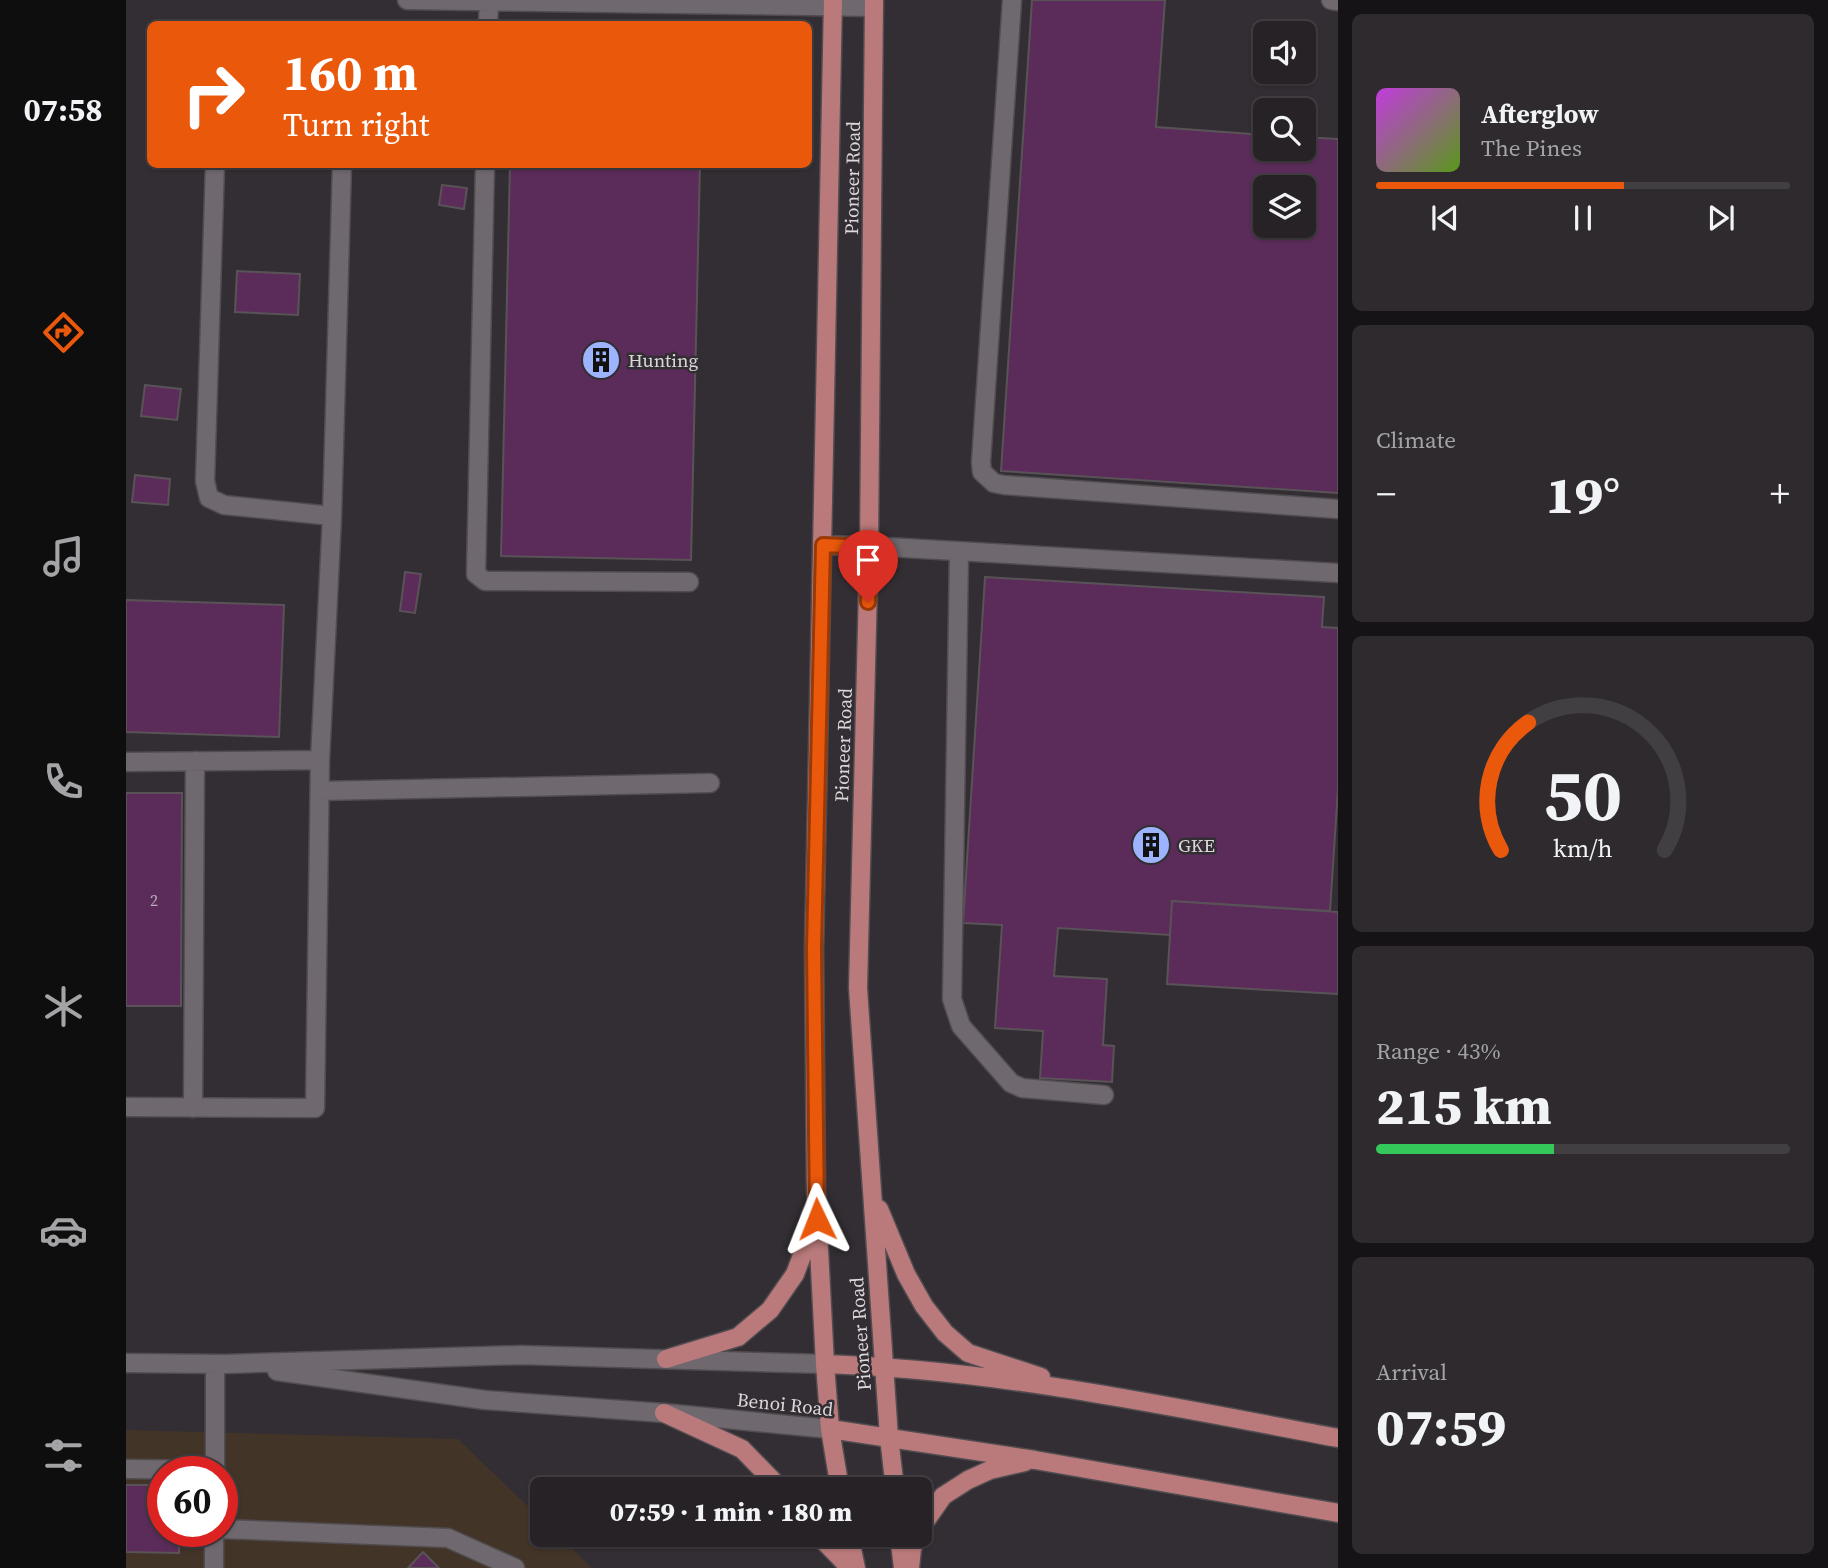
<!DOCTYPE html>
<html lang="en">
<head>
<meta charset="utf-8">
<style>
  body { margin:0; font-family:"Source Serif 4",serif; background:#2e2a2e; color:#f1f3f6; height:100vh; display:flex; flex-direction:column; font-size:26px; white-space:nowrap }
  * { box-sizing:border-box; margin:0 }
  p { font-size:23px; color:#a4a4a7 }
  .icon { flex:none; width:38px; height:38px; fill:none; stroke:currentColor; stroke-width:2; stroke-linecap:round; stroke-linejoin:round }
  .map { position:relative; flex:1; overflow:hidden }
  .details { display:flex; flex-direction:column; gap:14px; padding:14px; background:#151315; width:490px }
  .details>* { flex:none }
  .top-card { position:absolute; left:21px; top:21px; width:665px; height:147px; border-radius:10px; box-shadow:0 2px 5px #0004,0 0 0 2px #423f43; background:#ea580c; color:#fff; overflow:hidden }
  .tools { position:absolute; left:1127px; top:21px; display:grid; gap:14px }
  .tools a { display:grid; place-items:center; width:63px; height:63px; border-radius:10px; background:#262226; box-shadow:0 2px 5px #0004,0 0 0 2px #423f43; font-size:35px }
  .speed { position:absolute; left:21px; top:1456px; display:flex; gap:14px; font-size:35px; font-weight:700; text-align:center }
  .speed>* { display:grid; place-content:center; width:91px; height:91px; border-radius:50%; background:#262226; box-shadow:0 2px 5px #0004,0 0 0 2px #423f43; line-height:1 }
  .speed .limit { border:10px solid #d22; background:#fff; color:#111 }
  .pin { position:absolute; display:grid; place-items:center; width:60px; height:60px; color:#fff; margin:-72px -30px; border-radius:50% 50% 50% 0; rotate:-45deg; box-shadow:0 0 7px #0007 }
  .pin .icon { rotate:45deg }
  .me { position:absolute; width:77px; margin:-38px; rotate:358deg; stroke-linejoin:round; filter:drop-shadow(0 0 5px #0008) }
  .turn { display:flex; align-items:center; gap:24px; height:147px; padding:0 21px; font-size:32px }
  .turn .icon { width:91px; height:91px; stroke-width:2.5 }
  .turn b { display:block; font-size:49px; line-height:60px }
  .big { font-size:52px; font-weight:800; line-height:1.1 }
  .details .widget { flex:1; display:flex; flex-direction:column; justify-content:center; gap:10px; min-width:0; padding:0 24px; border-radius:10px; background:#2e2a2e }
  .details .dial { align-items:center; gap:0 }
  .dial svg { height:182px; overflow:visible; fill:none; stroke:#423f43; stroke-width:7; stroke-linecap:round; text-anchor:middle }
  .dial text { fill:#f1f3f6; stroke:none }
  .song { display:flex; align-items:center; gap:21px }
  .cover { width:84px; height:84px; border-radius:10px; background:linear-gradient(135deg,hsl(290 70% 55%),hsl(90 70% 35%)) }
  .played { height:7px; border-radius:4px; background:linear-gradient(90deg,#ea580c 60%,#423f43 60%) }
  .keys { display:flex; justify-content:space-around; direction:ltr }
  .heat { display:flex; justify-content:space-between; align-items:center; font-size:38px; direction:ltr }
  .charge { height:10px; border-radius:5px; background:linear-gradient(90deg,#34c759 43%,#423f43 0) }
  .trip { position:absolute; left:404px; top:1477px; width:402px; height:70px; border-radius:10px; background:#262226; box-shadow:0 2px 5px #0004,0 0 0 2px #423f43; font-weight:800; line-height:70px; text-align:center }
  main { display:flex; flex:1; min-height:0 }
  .dock { display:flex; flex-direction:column; width:126px; justify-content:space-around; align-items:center; background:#0f0e0f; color:#a4a4a7 }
  .dock .icon { width:49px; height:49px }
  .dock .on { color:#ea580c }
  .dock b { font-size:32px; color:#f1f3f6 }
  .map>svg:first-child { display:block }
  .industrial { fill:#433428; fill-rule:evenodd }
  .building { fill:#5b2c59; stroke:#595358; stroke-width:2; fill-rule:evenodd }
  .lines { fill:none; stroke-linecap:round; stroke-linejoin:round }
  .minor-casing { stroke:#514c50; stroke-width:21 }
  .major-casing { stroke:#514c50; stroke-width:21 }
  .minor { stroke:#6f696f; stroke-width:18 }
  .major { stroke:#ba7a7b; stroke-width:18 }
  .route-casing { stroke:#983908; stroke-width:18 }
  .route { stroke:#ea580c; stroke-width:12 }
  .labels { text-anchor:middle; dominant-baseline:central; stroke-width:5; stroke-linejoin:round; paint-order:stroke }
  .number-label { font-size:16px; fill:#bbacba }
  .street-label { font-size:19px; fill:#dbd7da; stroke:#332e33 }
  .poi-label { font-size:19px; fill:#dbd7da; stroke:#332e33; text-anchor:start }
</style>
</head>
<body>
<main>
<nav class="dock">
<b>07:58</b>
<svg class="icon on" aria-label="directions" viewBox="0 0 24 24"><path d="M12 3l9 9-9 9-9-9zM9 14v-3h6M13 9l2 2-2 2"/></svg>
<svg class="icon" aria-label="music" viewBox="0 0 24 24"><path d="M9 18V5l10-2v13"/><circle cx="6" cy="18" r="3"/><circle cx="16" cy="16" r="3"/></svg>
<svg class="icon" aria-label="phone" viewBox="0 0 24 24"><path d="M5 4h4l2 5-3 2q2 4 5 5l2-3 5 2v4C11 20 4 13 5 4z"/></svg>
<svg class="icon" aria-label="climate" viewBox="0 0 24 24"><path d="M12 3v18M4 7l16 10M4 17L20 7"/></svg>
<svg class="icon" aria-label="car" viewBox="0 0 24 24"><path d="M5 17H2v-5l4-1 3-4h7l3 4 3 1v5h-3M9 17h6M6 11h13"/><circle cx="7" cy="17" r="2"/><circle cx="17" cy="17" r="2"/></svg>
<svg class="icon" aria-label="filters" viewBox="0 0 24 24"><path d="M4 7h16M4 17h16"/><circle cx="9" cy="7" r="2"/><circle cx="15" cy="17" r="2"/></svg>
</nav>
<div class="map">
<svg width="1212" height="1568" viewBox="0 0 1212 1568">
  <rect width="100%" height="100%" fill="#332e33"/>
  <path class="industrial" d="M0 1430 332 1439 416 1520V1535H432L466 1568H0ZM37 1472H96V1531H37Z"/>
  <path class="building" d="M906 0H1039L1030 127 1139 135V149H1178V137L1212 139V493L875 471ZM1139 187H1178V226H1139Z
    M384 164H574L565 560 375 556Z
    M316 185 341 188 338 209 313 205Z
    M111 271 174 274 172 315 109 312Z
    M19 385 55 389 51 420 15 416Z
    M9 475 44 479 42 505 6 502Z
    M279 572 295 574 289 613 274 611Z
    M859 577 1198 597 1196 627 1212 628V789L1204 911 1046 901 1044 935 932 928 928 976 981 979 977 1045 988 1046 986 1082 914 1078 917 1031 869 1028 876 925 837 923Z
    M0 600 158 605 153 737 0 732Z
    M0 793H56L55 1006H0Z
    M1046 901 1212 912V994L1041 984Z
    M0 1485H37V1531H53V1553L0 1552Z
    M297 1552 313 1568H282Z"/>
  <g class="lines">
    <defs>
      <path id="minor" d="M281 0 748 7
        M886 0 855 462 856 472 868 483 878 485 1212 509
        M1205 0 1212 1
        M362 24 363 1
        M89 164 79 481 83 498 98 505 206 516
        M359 164 350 574 359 581 563 582
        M697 545 761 547 1212 573
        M833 552 826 999 835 1026 885 1083 896 1088 978 1095
        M0 762 194 760
        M194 791 584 783
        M0 1107 189 1108 194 760 206 516 216 164
        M67 1108 69 761
        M0 1363 99 1364 395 1355 699 1364
        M151 1371 359 1400 538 1413 704 1429
        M0 1469 89 1470
        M89 1472V1364
        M96 1529 322 1538 389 1568
        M88 1568V1531"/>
      <path id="major" d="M707 0 688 949 690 1191 699 1364 704 1429 714 1489
        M748 0 743 547 732 988 763 1437 769 1489
        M753 1209 780 1274 798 1306 819 1333 842 1353 915 1377
        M540 1359 612 1337 644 1310 669 1274 677 1253 685 1215
        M699 1364C872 1370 1042 1406 1212 1438
        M538 1413 616 1449 655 1489
        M704 1429 909 1460 1212 1513
        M794 1529 817 1496 842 1480 864 1470 899 1462
        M692 1535 724 1568
        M723 1535 730 1568
        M773 1535 777 1568
        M784 1568 786 1549 792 1535"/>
    </defs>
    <use href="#minor" class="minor-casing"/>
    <use href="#major" class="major-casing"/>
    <use href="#minor" class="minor"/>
    <use href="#major" class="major"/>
  </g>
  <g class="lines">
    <defs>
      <path id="route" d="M691 1219 688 949 697 545 743 547 742 602"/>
    </defs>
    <use href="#route" class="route-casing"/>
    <use href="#route" class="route"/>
  </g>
  <defs>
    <symbol id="building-disc" viewBox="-11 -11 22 22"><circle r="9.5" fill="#9eb3fd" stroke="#332e33"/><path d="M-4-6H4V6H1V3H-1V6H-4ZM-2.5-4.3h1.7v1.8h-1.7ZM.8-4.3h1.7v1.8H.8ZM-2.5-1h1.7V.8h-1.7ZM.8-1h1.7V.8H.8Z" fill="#111"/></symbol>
  </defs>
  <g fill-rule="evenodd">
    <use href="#building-disc" x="453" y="338" width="44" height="44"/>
    <use href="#building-disc" x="1003" y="823" width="44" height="44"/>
  </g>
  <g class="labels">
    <g class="number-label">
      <text x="28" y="900">2</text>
    </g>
    <g class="street-label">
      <text transform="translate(726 178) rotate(-89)">Pioneer Road</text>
      <text transform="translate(717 745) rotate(-88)">Pioneer Road</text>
      <text transform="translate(734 1334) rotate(-94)">Pioneer Road</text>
      <text transform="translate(659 1404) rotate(6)">Benoi Road</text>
    </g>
    <g class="poi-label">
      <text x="502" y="360">Hunting</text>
      <text x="1052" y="845">GKE</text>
    </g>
  </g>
</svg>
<div class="tools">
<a><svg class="icon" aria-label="sound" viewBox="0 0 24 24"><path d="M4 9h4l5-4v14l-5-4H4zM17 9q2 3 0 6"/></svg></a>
<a><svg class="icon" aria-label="search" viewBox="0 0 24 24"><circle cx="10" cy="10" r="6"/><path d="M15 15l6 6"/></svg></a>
<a><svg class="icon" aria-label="layers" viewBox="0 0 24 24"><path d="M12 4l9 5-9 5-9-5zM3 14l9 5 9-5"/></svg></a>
</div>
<div class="speed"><div class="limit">60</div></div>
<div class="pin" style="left:742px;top:602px;background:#d93025"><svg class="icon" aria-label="arrive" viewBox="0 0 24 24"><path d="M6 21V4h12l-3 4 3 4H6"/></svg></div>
<svg class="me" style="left:691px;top:1219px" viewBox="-20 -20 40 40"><path d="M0-17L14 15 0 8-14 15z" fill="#ea580c" stroke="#fff" stroke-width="4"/></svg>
<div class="trip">07:59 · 1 min · 180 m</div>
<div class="top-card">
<div class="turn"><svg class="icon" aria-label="right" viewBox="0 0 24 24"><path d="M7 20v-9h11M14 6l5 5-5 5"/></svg><div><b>160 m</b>Turn right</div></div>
</div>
</div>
<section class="details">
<div class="widget">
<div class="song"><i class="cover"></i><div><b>Afterglow</b><p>The Pines</p></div></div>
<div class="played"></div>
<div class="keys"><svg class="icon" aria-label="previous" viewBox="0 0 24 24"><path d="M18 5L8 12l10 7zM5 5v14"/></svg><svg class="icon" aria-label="pause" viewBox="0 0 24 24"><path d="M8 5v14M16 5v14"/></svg><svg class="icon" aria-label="next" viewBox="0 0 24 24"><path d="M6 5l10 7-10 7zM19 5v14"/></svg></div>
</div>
<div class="widget"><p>Climate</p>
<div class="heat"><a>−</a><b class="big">19°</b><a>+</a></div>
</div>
<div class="widget dial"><svg viewBox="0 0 100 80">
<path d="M14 69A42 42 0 1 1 86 69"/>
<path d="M14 69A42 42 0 0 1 26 13" stroke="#ea580c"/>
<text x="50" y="56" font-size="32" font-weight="700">50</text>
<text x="50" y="72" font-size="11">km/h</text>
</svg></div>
<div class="widget"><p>Range · 43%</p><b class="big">215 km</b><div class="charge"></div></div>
<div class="widget"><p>Arrival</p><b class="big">07:59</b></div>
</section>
</main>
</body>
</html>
